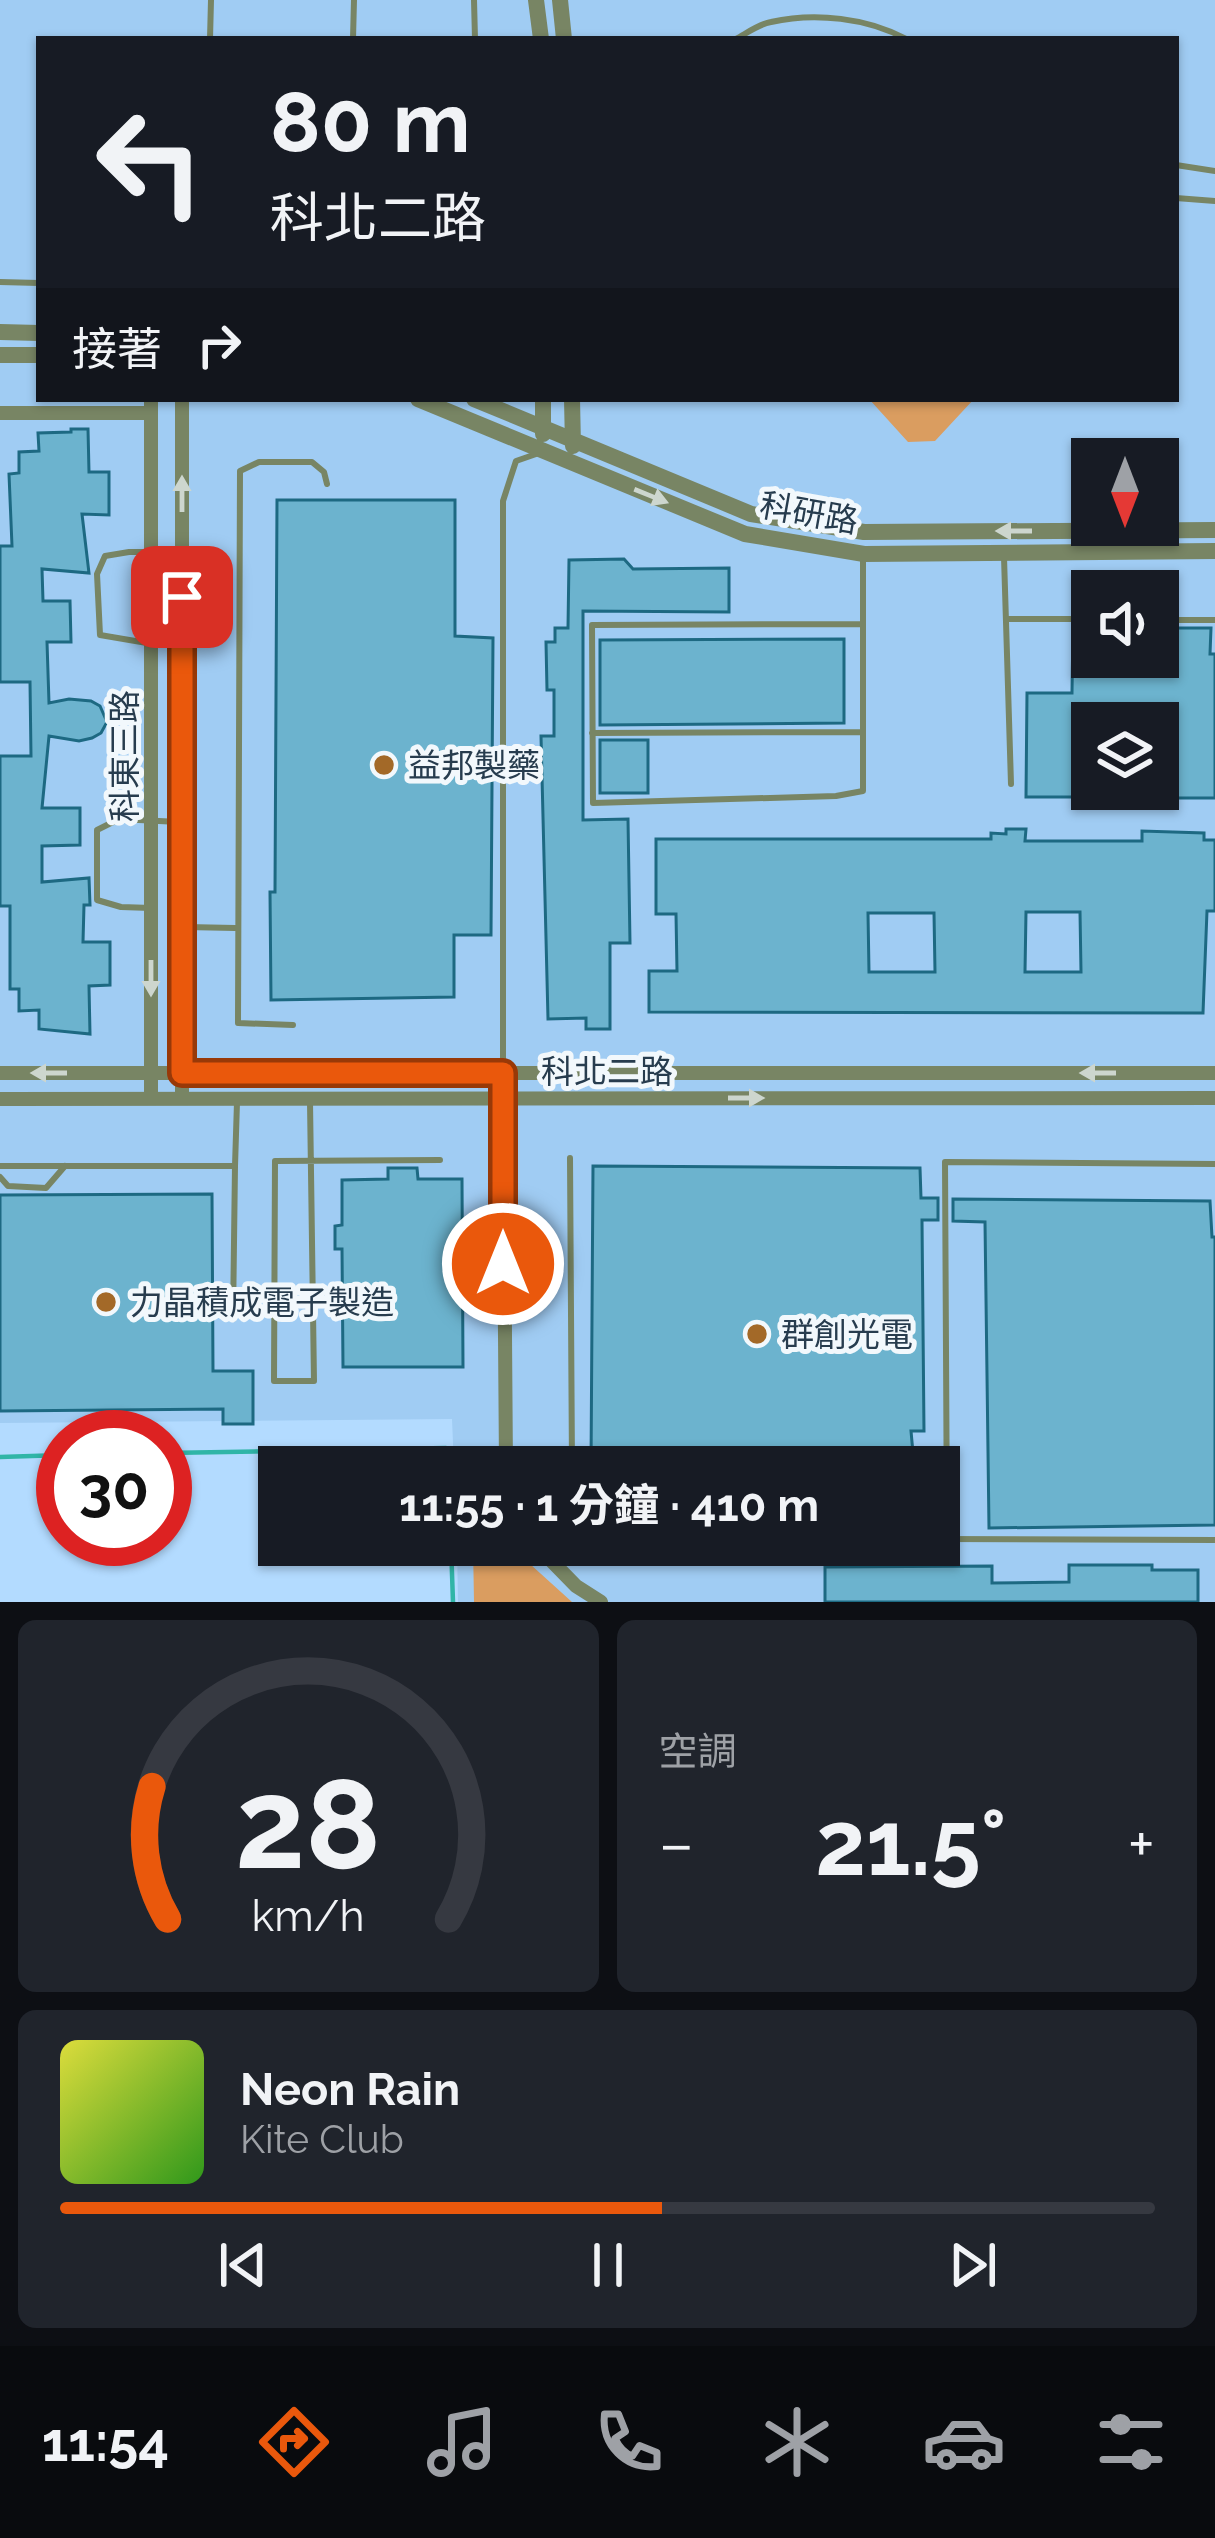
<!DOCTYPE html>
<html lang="zh-TW">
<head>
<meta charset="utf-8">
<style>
  body { margin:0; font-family:Raleway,"Noto Sans TC",sans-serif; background:#20242c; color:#f1f3f6; height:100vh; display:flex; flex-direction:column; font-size:45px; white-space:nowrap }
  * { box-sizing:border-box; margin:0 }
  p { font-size:39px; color:#9ea1a6 }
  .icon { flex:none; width:66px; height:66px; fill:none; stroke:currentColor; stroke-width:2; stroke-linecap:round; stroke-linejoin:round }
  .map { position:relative; height:1602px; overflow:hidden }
  .details { display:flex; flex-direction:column; gap:18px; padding:18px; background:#0d0f14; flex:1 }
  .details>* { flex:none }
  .banner { position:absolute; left:36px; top:36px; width:1143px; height:366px; border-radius:0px; box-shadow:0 3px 9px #0004; background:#171b24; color:#f1f3f6; overflow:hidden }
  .needle { width:78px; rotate:180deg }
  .controls { position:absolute; left:1071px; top:438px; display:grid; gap:24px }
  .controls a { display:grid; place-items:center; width:108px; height:108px; border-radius:0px; background:#171b24; box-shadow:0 3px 9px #0004; font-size:60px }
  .speed { position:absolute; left:36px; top:1410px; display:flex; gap:24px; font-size:60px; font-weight:700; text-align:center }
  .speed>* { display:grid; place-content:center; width:156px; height:156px; border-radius:50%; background:#171b24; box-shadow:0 3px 9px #0004; line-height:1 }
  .speed .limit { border:18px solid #d22; background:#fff; color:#111 }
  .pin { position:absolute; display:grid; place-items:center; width:102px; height:102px; color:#fff; margin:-51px; border-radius:24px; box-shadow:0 6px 18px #0006 }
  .me { position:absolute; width:132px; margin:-66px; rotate:0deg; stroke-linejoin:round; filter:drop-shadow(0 0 9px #0008) }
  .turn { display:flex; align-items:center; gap:42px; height:252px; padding:0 36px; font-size:54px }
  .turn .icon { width:156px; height:156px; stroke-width:2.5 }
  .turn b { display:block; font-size:84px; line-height:102px }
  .then { display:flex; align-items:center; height:114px; padding:0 36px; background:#0003; gap:24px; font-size:45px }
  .big { font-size:90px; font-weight:700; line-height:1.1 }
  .details .card { flex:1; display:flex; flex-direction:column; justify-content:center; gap:18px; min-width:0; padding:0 42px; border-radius:18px; background:#20242c }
  .details .dial { align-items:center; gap:0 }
  .dial svg { height:312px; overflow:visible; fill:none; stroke:#363941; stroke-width:7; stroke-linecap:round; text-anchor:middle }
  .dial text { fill:#f1f3f6; stroke:none }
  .song { display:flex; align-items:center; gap:36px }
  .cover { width:144px; height:144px; border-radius:18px; background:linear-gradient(135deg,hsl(60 70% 55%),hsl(110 70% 35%)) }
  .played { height:12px; border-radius:6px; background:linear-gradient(90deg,#ea580c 55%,#363941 55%) }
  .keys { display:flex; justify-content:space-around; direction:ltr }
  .heat { display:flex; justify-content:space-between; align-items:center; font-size:66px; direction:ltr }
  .details .tiles { flex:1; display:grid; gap:18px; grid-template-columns:1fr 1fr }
  .card:last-child { grid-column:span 2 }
  .trip { position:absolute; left:258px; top:1446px; width:702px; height:120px; border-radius:0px; background:#171b24; box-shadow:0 3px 9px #0004; font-weight:700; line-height:120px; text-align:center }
  .menu { display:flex; height:192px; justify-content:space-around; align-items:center; background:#090b0e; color:#9ea1a6 }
  .menu .icon { width:84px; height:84px }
  .menu .selected { color:#ea580c }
  .menu b { font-size:54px; color:#f1f3f6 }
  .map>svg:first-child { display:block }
  .built { fill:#a0ccf3; fill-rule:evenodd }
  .green { fill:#da9d60 }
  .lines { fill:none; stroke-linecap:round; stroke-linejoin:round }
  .stream { stroke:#30b5a7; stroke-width:4.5 }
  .building { fill:#6cb3ce; stroke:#1d6982; stroke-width:3; fill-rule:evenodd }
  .service { stroke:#788564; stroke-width:6 }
  .minor { stroke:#788564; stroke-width:14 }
  .tertiary { stroke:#788564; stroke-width:16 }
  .oneway { fill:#cdd6ce }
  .route-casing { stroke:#983908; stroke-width:30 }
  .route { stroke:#ea580c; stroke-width:21 }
  .poi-dot { fill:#a36928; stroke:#f2f8fc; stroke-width:4.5 }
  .labels { text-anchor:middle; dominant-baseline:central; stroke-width:10; stroke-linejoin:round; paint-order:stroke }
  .street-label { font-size:33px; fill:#273c4e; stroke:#f2f8fc }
  .poi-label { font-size:33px; fill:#273c4e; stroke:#f2f8fc; text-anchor:start }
</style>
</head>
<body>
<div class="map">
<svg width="1215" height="1602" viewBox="0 0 1215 1602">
  <rect width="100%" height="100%" fill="#b3dbff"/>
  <path class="built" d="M0 0H1215V1602H458L457 1545H939V1467H454L452 1419 0 1423ZM39 39H1176V399H39ZM1092 459H1158V525H1092ZM1092 591H1158V657H1092ZM1092 723H1158V789H1092Z"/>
  <path class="green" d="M869 399H974L935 441 908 442Z
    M473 1545H509L572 1602H474Z"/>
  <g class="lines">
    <path class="stream" d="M165 1453 446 1448 447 1467
      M0 1457 63 1455
      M451 1545 453 1602"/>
  </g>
  <path class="building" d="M71 429H88L89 472H109V515L82 514 89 573 42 569 43 601H70L71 642H47L49 703 69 699 91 701 100 706 107 722 101 733 92 738 79 741 49 736 42 808H80V845L42 846V882L89 878 90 905H84L83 942H110V985L89 986 90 1034 39 1029V1010L19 1011V989H10V906H0V756H31L30 682H0V546H12L9 474 19 473V452L39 451 38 433 71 432Z
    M277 500H455V636L493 638 491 935H454V997L271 1000 270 892H275Z
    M624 559 633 569 729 568V612L583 611V820L628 819 630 943H610V1029H586V1018L548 1019 541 736H554V690H547L546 642H555V628H568L569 560Z
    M1073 626H1092V657H1158V628H1211L1210 654H1215V798H1158V723H1092V797H1026L1027 693H1072Z
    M844 639V723L600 725V640Z
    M600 740H648V793H600Z
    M1006 829H1026L1025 841H1142V831L1204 833V840H1215V911H1207L1203 1013 649 1012V971H677L676 914H656V839H991V833L1006 834ZM1026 912H1080L1081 972H1025ZM868 913H934L935 972H869Z
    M593 1166 920 1168 921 1198H938V1220H922L924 1431H911L913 1453 803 1455V1467H591Z
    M388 1168H417L418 1179H462L463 1367H343L342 1249H335V1226L342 1225V1180L388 1179Z
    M212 1194 213 1371H253V1424H223V1409L0 1411V1195Z
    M953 1199 1210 1201 1212 1237H1215V1525L989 1528 985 1222 953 1221Z
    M1069 1565H1152V1570H1198V1602H825V1567L992 1566V1583L1069 1582Z"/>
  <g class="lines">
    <path class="service" d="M474 0 475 39
      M210 39 211 0
      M353 39 354 0
      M736 39C747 33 759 24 771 22 815 12 868 18 906 39
      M1176 165 1215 171
      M1176 198 1215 201
      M0 282 39 283
      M1004 557 1011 784
      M1007 619H1092
      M1158 620H1215
      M862 624 592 625 593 803 836 796 863 791V558
      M147 643 100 635 97 574 105 556 129 552H179
      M592 733 862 732
      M151 908 121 907 97 900V830L119 819 179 822
      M186 927 235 928
      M293 1025 238 1023 240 471 259 462H312L324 472 327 484
      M503 1069V501L516 461 539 453
      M310 1102 314 1381H274L275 1161 440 1160
      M570 1158 572 1467
      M0 1166H235L237 1102
      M0 1177 8 1186 46 1188 65 1166
      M233 1319 235 1166
      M939 1539 1215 1540
      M947 1539 945 1162 1215 1164
      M557 1566 581 1545"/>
    <path class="minor" d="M151 399V1098
      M182 399V1098
      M0 413H151
      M0 1073H1215
      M503 1073 506 1467
      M0 1099 1215 1098
      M536 1545 576 1586 601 1602"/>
    <path class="tertiary" d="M536 0 541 39
      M560 0 564 39
      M0 332 39 333
      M0 355H39
      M418 399 745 534 864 554 1215 551
      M474 399 751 514 864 532 1215 530
      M572 399 573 446
      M543 434V399"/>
  </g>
  <defs><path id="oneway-solid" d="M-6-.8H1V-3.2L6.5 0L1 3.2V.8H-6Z" transform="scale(3)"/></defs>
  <g class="oneway">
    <use href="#oneway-solid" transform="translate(182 494) rotate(-90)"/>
    <use href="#oneway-solid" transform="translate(651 496) rotate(22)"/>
    <use href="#oneway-solid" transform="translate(1014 531) rotate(180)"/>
    <use href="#oneway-solid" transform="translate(151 978) rotate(90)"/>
    <use href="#oneway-solid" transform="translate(49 1073) rotate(180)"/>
    <use href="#oneway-solid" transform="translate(1098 1073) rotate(180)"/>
    <use href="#oneway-solid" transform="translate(746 1098)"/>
  </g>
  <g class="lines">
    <defs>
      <path id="route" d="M182 597V1073H503V1264"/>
    </defs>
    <use href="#route" class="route-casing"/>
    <use href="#route" class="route"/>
  </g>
  <g class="poi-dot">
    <circle cx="384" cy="765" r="12"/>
    <circle cx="106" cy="1302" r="12"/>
    <circle cx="757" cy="1334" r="12"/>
  </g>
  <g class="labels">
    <g class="street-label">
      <text transform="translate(809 513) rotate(10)">科研路</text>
      <text transform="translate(124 756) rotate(-90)">科東三路</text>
      <text x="607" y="1071">科北二路</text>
    </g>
    <g class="poi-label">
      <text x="408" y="765">益邦製藥</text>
      <text x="130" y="1302">力晶積成電子製造</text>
      <text x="781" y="1334">群創光電</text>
    </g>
  </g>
</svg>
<div class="controls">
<a><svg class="needle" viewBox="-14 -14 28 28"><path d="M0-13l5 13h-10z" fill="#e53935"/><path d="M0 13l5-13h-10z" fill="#9ea1a6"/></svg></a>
<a><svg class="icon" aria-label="sound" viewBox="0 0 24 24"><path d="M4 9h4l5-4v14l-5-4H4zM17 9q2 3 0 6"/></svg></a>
<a><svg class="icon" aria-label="layers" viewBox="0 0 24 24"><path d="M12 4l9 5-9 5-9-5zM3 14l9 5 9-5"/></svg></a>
</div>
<div class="speed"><div class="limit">30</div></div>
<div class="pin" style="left:182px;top:597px;background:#d93025"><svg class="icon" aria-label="arrive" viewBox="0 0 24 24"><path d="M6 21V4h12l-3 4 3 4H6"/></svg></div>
<svg class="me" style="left:503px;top:1264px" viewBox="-20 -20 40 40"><circle r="17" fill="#ea580c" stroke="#fff" stroke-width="3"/><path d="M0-11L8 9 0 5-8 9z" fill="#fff"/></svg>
<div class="trip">11:55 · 1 分鐘 · 410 m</div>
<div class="banner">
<div class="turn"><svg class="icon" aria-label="left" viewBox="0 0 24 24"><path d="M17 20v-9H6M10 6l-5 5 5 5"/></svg><div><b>80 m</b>科北二路</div></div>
<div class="then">接著<svg class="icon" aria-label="right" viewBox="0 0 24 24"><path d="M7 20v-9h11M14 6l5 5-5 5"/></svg></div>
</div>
</div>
<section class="details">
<div class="tiles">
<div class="card dial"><svg viewBox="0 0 100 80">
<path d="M14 69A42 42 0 1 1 86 69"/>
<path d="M14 69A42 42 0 0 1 10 35" stroke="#ea580c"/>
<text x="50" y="56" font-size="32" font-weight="700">28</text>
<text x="50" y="72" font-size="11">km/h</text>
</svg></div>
<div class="card"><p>空調</p>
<div class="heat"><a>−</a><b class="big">21.5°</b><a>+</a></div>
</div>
<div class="card">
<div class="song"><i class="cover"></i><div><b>Neon Rain</b><p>Kite Club</p></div></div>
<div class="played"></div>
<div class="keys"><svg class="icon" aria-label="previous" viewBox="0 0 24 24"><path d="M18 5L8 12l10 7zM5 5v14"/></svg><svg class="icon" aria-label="pause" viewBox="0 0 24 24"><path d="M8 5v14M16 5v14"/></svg><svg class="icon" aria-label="next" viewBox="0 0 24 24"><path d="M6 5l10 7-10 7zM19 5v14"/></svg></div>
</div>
</div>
</section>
<nav class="menu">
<b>11:54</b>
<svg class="icon selected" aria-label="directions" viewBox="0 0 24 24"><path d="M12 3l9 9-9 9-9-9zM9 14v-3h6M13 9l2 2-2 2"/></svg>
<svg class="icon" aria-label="music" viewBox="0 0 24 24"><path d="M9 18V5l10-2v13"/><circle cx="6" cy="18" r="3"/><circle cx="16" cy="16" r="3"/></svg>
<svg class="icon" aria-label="phone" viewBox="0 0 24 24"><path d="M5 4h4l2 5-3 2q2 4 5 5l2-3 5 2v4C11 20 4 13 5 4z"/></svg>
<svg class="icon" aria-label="climate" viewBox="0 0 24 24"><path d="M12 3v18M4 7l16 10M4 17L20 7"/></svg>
<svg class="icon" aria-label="car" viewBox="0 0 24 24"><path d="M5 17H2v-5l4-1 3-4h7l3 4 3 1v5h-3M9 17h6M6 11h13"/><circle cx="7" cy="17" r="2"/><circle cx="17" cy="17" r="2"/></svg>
<svg class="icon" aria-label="filters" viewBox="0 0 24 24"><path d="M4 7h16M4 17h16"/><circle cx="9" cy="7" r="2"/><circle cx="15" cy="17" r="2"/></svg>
</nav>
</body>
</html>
